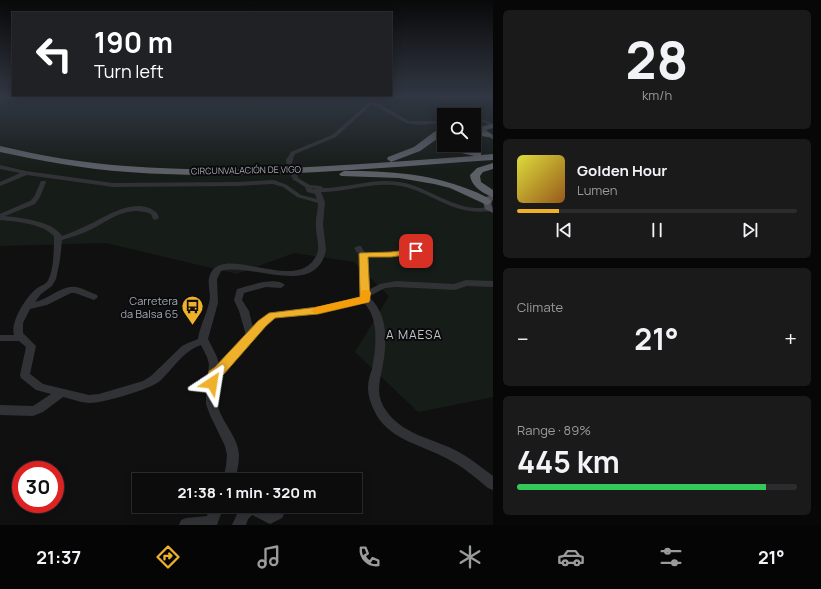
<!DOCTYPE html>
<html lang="en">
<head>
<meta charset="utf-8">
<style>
  body { margin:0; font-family:Manrope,sans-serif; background:#1a1a1b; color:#f1f3f6; height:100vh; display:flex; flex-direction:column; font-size:15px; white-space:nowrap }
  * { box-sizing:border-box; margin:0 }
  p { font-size:13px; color:#9a9b9d }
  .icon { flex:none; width:22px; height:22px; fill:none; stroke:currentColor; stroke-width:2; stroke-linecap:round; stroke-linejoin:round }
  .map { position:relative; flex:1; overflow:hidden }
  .side { display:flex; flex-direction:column; gap:10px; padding:10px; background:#070707; width:328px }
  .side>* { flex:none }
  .hud { position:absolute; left:12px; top:12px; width:380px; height:84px; border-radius:0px; box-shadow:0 2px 10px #0003,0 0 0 1px #2c2c2e; background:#202124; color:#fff; overflow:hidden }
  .buttons { position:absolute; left:437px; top:108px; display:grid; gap:8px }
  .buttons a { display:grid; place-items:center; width:44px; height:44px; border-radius:0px; background:#0c0c0d; box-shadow:0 2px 10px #0003,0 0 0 1px #2c2c2e; font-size:20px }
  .speed { position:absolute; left:12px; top:461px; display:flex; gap:8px; font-size:20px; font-weight:700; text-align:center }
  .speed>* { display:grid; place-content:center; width:52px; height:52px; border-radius:50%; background:#0c0c0d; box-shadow:0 2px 10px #0003,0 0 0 1px #2c2c2e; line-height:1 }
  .speed .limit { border:6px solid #d22; background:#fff; color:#111 }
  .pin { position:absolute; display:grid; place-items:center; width:34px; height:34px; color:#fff; margin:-17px; border-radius:8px; box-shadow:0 2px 6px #0006 }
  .me { position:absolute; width:44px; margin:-22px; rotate:33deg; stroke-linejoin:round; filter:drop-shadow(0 0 3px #0008) }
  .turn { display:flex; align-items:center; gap:14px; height:84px; padding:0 16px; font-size:18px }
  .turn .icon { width:52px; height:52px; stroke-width:2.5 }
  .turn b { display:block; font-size:28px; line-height:34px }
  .big { font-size:30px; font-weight:700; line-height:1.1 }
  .side .card { flex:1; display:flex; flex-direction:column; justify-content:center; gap:6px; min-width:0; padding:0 14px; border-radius:6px; background:#1a1a1b }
  .side .dial { align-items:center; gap:0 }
  .dial b { font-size:52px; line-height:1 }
  .song { display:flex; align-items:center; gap:12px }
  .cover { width:48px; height:48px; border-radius:6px; background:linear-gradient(135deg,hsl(60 70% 55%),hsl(30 70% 35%)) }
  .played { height:4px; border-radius:2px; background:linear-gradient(90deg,#efb12a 15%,#2c2c2e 15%) }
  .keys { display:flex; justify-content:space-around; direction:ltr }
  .heat { display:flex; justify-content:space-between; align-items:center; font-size:22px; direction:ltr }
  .charge { height:6px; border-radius:3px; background:linear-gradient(90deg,#34c759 89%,#2c2c2e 0) }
  .trip { position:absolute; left:132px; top:473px; width:230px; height:40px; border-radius:0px; background:#0c0c0d; box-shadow:0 2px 10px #0003,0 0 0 1px #2c2c2e; font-weight:700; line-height:40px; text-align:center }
  .menu { display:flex; height:64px; justify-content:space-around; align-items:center; background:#050505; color:#9a9b9d }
  .menu .icon { width:28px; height:28px }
  .menu .active { color:#efb12a }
  .menu b { font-size:18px; color:#f1f3f6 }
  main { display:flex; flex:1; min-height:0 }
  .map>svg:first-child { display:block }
  .green { fill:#161c17; fill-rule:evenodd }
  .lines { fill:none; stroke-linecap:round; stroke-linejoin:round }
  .minor-tunnel { stroke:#2d2e31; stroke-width:6; stroke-dasharray:6 3; stroke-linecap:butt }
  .minor { fill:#313236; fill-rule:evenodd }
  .major { fill:#4d4e55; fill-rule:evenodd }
  .highway { fill:#5d5f67; fill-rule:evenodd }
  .route { fill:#efb12a; stroke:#9b731b }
  .slow { fill:#f59e0b }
  .labels { text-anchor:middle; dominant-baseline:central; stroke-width:4; stroke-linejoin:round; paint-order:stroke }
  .far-street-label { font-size:9px; fill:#a1a6b2; stroke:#0b0b0c }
  .poi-label { font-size:11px; fill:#a1a6b2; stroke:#0b0b0c; text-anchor:end }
  .neighbourhood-label { font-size:12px; letter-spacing:1px; fill:#c2c5ce; stroke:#0b0b0c }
</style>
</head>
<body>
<main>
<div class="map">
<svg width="493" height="525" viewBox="0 0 493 525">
  <rect width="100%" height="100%" fill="#101011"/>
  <path class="green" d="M0 97H493V397L418 412 355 352 389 296 354 262 294 253 237 274 106 243 0 246ZM444 115H474V145H444Z"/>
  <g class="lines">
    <path class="minor-tunnel" d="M289 166 296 179"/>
    <path class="minor" d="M9 97H14L0 102V100Z
      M368 97H372L374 101 409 121H444V123L420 125 406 123 372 104 336 137 295 154C292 159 293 163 291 167H287L286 160 291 152 332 135 370 102Z
      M474 119 484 120 493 123V127L483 122 474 121Z
      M0 165 26 171 113 183 236 182 274 180 287 185 301 195 317 199 315 194 307 192 305 187 294 180V178H298L310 185 321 186 323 188C348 188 373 178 399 182 421 185 439 199 460 205 465 207 472 208 478 208 483 208 488 207 493 207V211H491C451 216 435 193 401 186 374 181 347 192 321 192L325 202 323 224 326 250C316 299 251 262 221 271L217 279 218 303 208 339 217 357 219 364 246 335 239 311 234 300 237 289C249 286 275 276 285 285L281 288 266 287 244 293 242 300 249 311 253 328 269 313 318 307 361 297 360 257 354 248 358 246H361L365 253 391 252 416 249 420 251C413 257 379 257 368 257L370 289 380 284 396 281 454 284 466 280 493 281V287L467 286 455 290 396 287 385 288 370 296V298C388 315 387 342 383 364 380 381 375 393 385 409 401 434 431 438 455 450 469 457 481 467 493 476V490L488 488C475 477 462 466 446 458 422 445 393 441 377 416 372 407 368 397 368 387 368 381 370 375 372 369 376 348 380 318 363 302L318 313 275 318 265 326 224 373 219 375C218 385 215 394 217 403 221 422 238 436 239 455 239 464 237 472 235 480H223L226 466 227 455 225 446 210 415 206 404V394L209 364 207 357 201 345C183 351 173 369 160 381 151 389 103 403 90 403 82 403 72 399 63 397L43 412 33 416 0 415V405L33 406 51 394 36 390 21 378 20 375 26 347 19 341H0V335H14C10 322 26 297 36 289 40 286 44 285 47 282 54 272 54 247 54 236 41 223 18 222 0 220V214L2 213 30 201 34 197 41 181H45L46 182 40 197 35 204 5 216C21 218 53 221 62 236 71 233 79 229 88 225 107 216 137 195 157 213L159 218 155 220 153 219 151 214C127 205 112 219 92 229 82 234 72 237 62 240L60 260 56 279 52 286 41 294 35 302C49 299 62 285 76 287 83 288 91 293 97 295L98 297 94 300 75 293H71L47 305 30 309 23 323V333L36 346 30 374 43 384 89 395 99 394 143 381 151 376 182 346 188 343 198 339C200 325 208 312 210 298 210 289 206 279 212 271 229 246 300 295 317 254 320 246 316 236 316 227 315 219 318 211 318 203L297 197 283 187 273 184 236 186 113 187 27 175 0 186V182L20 173 0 169ZM313 188 316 189H317H312Z
      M210 506H224L217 525H179L181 520 186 518 207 516Z
      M242 506H263L270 510 274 506H288L282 518 270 524 252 515 248 519 246 525H232L238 512Z"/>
    <path class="major" d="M493 124V128L486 130 493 135V139L484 135 479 130 483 126Z
      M493 195V200L491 202 493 213 485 209 483 202 485 197Z"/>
    <path class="highway" d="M444 129V134L420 151 391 162 474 156 458 152 446 145H457L481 152V155L493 154V160C372 168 250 181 128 172 85 169 42 161 0 152V146C42 156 84 163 126 166 214 173 303 168 391 162L387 159 388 157 414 147 434 132Z
      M474 131 488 133 492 135 488 137 474 135Z
      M493 163V169L483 172 480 176 481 182 493 190V197C483 194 471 186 470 175L477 168Z
      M344 171C386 171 428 173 468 189 476 192 487 196 492 202L487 205 450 188 434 184 399 178 341 176 339 174Z"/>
  </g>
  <linearGradient id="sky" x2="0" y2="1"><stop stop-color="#090909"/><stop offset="0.57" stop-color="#313743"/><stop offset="1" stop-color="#313743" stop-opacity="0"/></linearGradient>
  <rect width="493" height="170" fill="url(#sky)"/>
  <path class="route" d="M416 249 419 250 421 251 419 253 391 257H368L370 299 369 302 318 314 275 318 266 326 224 374 219 377 216 387 212 388 208 387 206 383 209 371 215 367 258 321 269 313 318 307 360 297 359 254 360 253 391 252Z"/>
  <path class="slow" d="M362 290H369L371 293 369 302 316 314 311 311 316 307 360 297Z"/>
  <defs>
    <symbol id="bus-pin" viewBox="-11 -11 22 30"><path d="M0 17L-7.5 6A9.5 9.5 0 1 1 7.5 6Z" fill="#efb12a" stroke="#0b0b0c"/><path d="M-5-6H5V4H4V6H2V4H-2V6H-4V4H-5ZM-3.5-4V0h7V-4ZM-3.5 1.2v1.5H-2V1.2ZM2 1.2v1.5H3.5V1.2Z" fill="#111"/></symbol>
  </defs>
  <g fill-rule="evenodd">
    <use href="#bus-pin" x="180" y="294" width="25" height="34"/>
  </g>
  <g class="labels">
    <g class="far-street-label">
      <text transform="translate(246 170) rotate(-1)">CIRCUNVALACIÓN DE VIGO</text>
    </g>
    <g class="poi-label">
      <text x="178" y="300">Carretera<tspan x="178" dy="13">da Balsa 65</tspan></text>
    </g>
    <g class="neighbourhood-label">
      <text x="414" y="334">A MAESA</text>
    </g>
  </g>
</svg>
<div class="buttons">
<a><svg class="icon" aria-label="search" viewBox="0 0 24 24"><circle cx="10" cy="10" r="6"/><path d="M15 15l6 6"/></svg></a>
</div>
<div class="speed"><div class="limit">30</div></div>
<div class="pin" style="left:416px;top:251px;background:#d93025"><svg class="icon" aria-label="arrive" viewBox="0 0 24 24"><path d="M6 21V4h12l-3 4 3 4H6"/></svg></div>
<svg class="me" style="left:212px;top:383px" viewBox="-20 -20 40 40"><path d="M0-17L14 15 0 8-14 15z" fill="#efb12a" stroke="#fff" stroke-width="4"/></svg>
<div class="trip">21:38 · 1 min · 320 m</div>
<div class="hud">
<div class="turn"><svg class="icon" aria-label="left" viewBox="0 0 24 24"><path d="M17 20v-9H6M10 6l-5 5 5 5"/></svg><div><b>190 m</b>Turn left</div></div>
</div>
</div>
<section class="side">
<div class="card dial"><b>28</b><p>km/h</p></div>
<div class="card">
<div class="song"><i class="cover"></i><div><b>Golden Hour</b><p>Lumen</p></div></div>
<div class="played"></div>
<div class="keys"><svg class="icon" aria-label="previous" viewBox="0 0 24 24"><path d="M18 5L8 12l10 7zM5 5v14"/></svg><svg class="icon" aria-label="pause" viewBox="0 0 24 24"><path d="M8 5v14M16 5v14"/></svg><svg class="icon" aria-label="next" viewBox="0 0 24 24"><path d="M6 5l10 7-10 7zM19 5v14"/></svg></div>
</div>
<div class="card"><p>Climate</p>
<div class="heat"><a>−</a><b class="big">21°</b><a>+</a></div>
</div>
<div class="card"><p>Range · 89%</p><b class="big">445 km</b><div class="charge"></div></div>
</section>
</main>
<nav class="menu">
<b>21:37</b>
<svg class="icon active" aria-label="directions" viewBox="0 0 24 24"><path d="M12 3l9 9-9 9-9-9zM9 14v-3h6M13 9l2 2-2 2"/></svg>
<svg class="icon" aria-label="music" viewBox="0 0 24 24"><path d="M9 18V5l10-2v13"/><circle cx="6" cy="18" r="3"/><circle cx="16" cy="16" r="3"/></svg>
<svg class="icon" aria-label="phone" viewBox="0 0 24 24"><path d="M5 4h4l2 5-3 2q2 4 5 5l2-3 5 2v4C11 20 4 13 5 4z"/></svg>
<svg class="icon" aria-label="climate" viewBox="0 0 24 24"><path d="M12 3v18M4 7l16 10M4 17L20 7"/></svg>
<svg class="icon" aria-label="car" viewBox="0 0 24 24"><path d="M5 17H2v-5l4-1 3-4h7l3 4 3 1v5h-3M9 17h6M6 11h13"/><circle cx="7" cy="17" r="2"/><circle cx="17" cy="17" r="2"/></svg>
<svg class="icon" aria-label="filters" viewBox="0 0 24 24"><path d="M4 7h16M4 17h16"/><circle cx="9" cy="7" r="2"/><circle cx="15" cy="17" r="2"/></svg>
<b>21°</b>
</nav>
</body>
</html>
